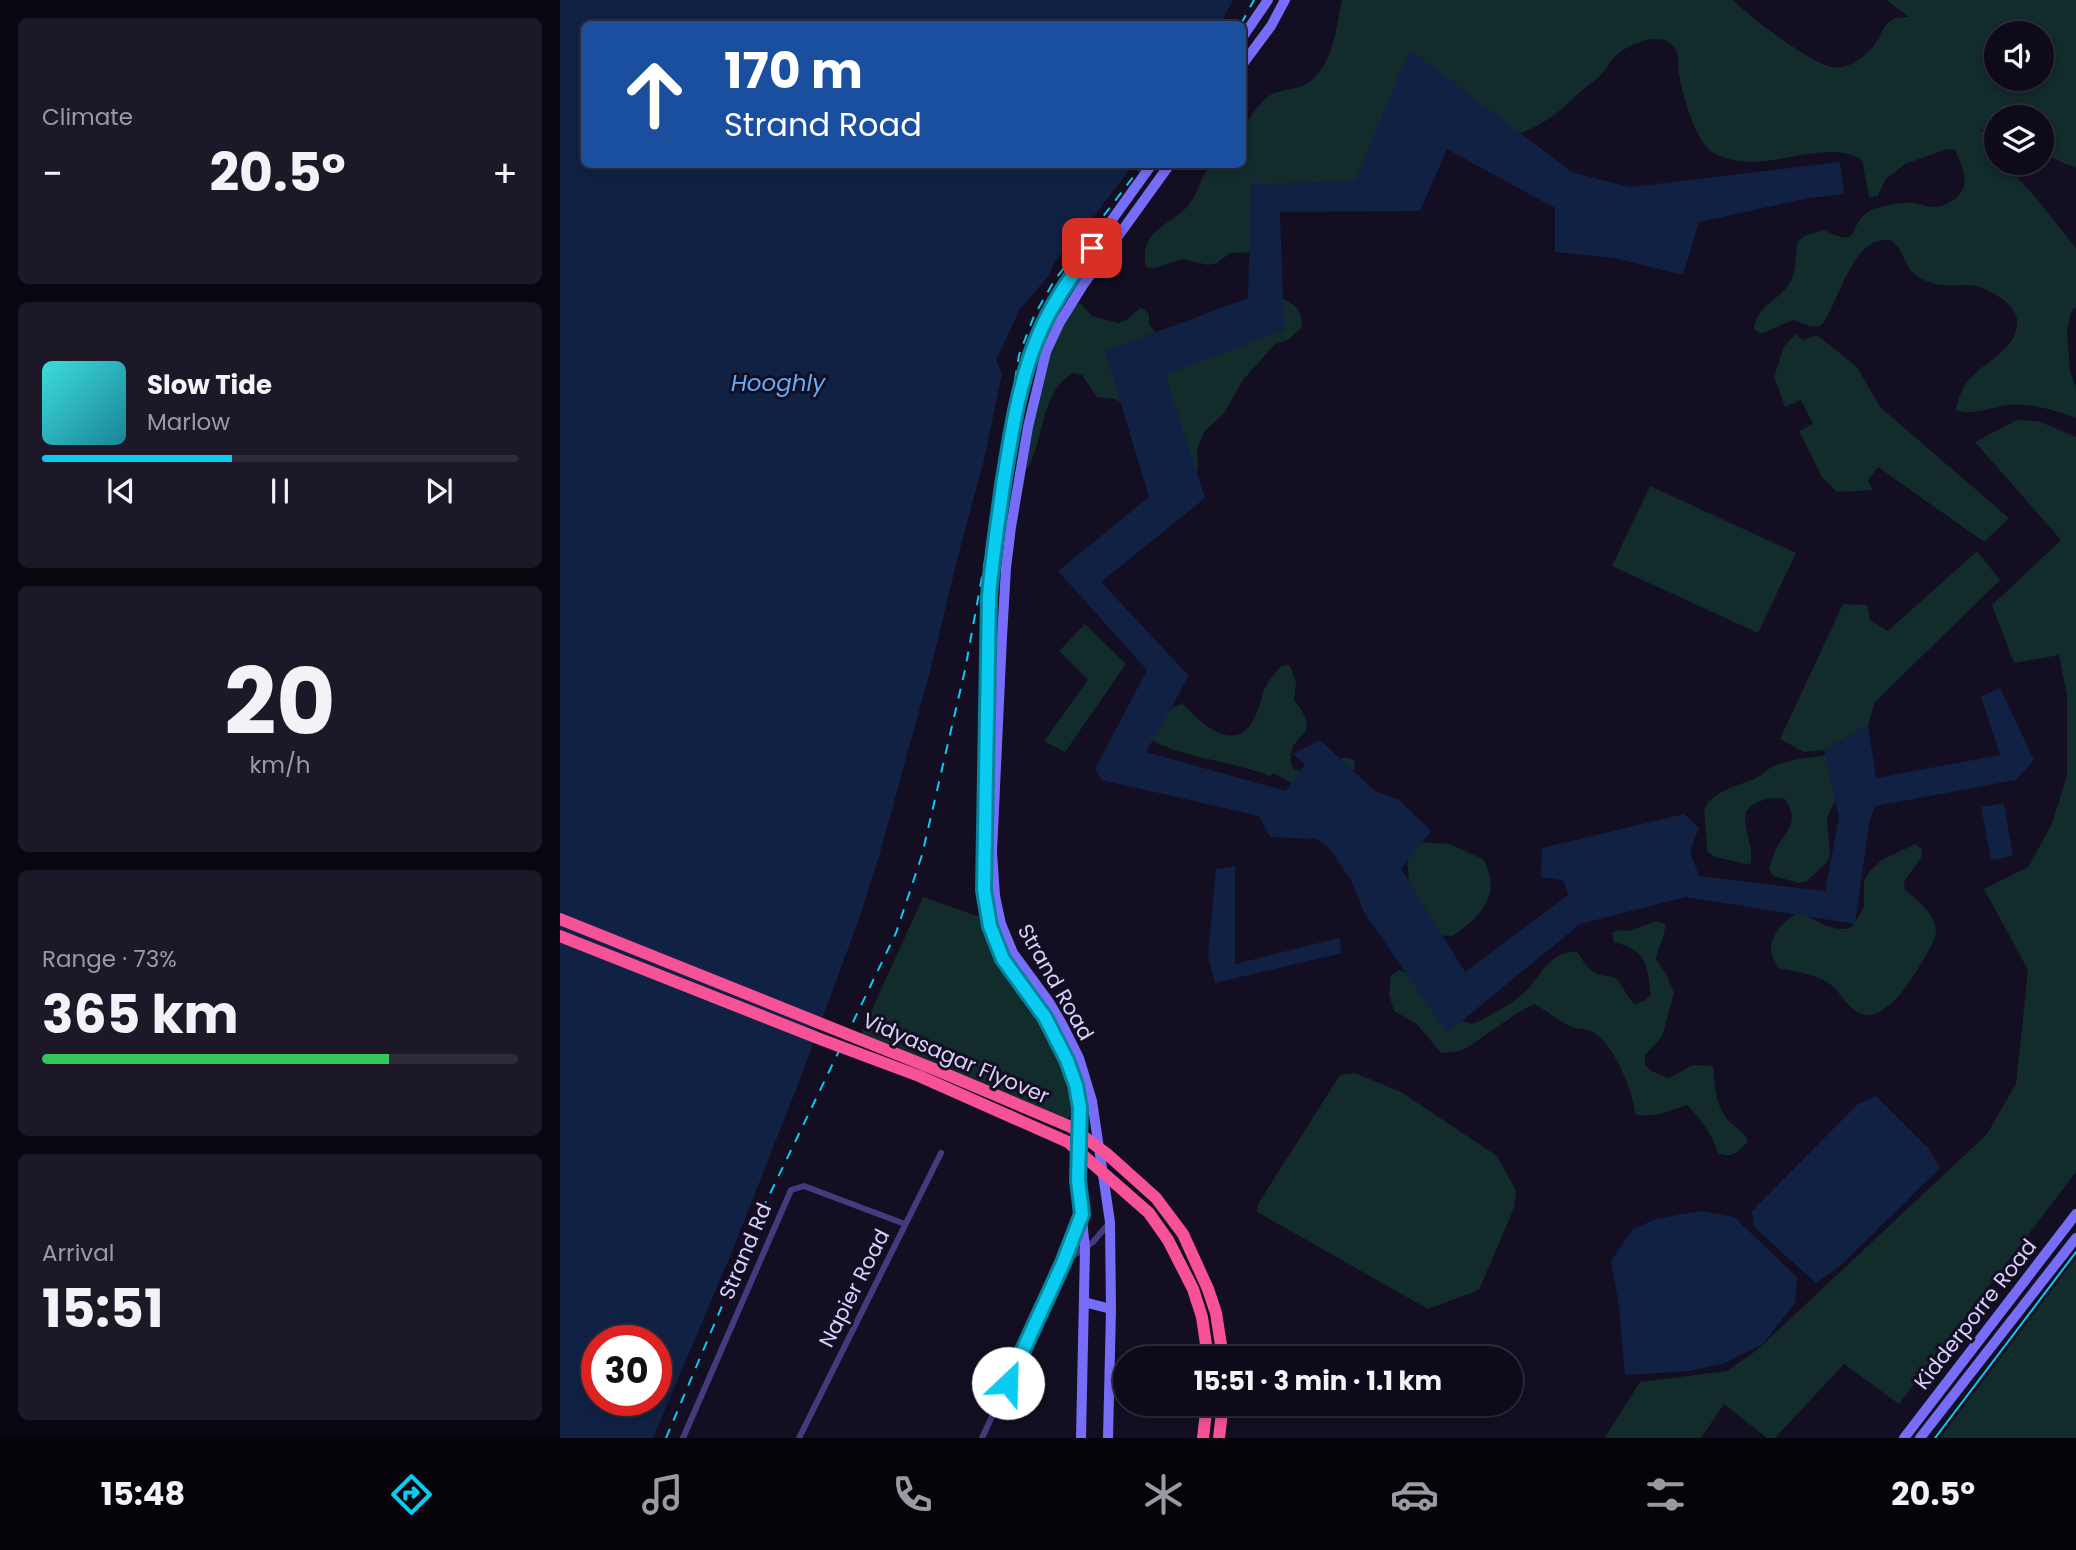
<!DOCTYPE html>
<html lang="en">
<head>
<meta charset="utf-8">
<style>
  body { margin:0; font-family:Poppins,sans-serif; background:#1c1827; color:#f1f3f6; height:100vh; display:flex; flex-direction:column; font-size:26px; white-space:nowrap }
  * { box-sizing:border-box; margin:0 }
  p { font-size:23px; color:#9b9aa2 }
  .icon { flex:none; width:38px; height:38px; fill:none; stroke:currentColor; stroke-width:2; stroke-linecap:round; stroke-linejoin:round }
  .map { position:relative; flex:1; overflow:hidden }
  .panel { display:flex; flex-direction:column; gap:18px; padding:18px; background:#08060e; width:560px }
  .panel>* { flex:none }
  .top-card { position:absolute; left:21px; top:21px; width:665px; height:147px; border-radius:10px; box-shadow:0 4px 10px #0003,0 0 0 2px #2e2b39; background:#1a4fa0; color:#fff; overflow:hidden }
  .tools { position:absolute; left:1424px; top:21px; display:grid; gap:14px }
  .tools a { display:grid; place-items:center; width:70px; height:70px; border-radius:50%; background:#0e0a1a; box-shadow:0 4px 10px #0003,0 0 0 2px #2e2b39; font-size:35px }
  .speed { position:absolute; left:21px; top:1325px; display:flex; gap:14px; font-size:35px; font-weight:700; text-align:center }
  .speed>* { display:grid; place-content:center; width:91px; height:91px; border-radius:50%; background:#0e0a1a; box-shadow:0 4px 10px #0003,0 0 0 2px #2e2b39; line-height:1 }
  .speed .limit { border:10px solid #d22; background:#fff; color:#111 }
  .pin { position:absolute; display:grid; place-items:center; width:60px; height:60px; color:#fff; margin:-30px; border-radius:14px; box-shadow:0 4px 10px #0006 }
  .me { position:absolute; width:77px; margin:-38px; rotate:24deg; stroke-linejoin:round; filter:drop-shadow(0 0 5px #0008) }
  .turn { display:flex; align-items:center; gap:24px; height:147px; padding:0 28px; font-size:32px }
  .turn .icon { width:91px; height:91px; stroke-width:2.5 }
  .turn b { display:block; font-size:49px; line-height:60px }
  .big { font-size:52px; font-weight:700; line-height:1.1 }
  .panel .widget { flex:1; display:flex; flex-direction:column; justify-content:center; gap:10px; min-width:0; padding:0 24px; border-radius:10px; background:#1c1827 }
  .panel .dial { align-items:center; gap:0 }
  .dial b { font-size:91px; line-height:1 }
  .song { display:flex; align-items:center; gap:21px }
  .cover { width:84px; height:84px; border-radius:10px; background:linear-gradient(135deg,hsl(180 70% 55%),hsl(190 70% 35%)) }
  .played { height:7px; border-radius:4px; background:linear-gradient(90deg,#0acbf0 40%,#2e2b39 40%) }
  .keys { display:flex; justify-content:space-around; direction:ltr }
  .heat { display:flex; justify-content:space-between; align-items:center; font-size:38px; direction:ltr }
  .charge { height:10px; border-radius:5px; background:linear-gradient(90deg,#34c759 73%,#2e2b39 0) }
  .trip { position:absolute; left:553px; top:1346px; width:410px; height:70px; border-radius:35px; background:#0e0a1a; box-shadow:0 4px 10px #0003,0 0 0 2px #2e2b39; font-weight:700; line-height:70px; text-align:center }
  .tabs { display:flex; height:112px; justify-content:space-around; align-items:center; background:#06040a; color:#9b9aa2 }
  .tabs .icon { width:49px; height:49px }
  .tabs .active { color:#0acbf0 }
  .tabs b { font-size:32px; color:#f1f3f6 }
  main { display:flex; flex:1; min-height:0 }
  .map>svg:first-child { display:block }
  .green { fill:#122b2b; fill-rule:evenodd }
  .water { fill:#102144; fill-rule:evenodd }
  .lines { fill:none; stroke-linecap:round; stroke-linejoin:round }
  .street { stroke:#423c7f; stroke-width:6 }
  .secondary { stroke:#786df9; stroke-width:10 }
  .highway { stroke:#f75297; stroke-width:12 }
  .tram { stroke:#0acbf0; stroke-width:2 }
  .rail { stroke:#0acbf0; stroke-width:2; stroke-dasharray:10 9; stroke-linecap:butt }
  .highway-bridge { stroke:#f75297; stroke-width:12 }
  .route-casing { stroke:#06849c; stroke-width:18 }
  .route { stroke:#0acbf0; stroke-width:12 }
  .labels { text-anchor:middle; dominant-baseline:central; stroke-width:6; stroke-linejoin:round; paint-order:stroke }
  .street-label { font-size:21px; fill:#d9d1fd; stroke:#130e22 }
  .water-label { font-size:23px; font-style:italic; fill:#64abf8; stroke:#130e22 }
</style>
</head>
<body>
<main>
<section class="panel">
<div class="widget"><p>Climate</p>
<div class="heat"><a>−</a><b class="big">20.5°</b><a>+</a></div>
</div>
<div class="widget">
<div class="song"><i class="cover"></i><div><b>Slow Tide</b><p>Marlow</p></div></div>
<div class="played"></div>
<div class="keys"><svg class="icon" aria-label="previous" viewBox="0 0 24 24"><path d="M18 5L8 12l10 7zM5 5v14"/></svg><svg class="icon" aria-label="pause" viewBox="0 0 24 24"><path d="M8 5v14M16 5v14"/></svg><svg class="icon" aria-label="next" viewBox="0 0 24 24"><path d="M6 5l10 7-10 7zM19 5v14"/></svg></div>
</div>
<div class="widget dial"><b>20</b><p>km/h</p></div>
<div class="widget"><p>Range · 73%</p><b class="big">365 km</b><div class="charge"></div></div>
<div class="widget"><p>Arrival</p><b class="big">15:51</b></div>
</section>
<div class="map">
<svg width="1516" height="1438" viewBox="0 0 1516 1438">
  <rect width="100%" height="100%" fill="#130e22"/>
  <path class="green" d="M782 0H1173C1191 18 1249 62 1272 67 1288 70 1305 57 1314 45 1326 29 1323 16 1349 17L1326 0H1516V168L1482 154V117H1437V135L1420 129C1428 140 1437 149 1437 163H1444L1476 198 1516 248V307L1511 312 1507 330 1510 372 1516 387V418C1496 411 1472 403 1450 405 1431 406 1414 417 1396 410 1398 399 1401 390 1408 381 1423 362 1459 349 1457 320 1456 303 1424 285 1408 285 1389 285 1375 288 1357 276 1338 263 1344 229 1313 243 1285 257 1272 322 1259 326 1251 329 1241 322 1233 320L1201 334 1194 329C1197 303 1222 300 1231 280 1237 269 1235 253 1238 241L1246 235 1264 230C1305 251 1285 222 1312 210 1324 205 1341 202 1354 203 1361 204 1368 207 1375 207 1383 206 1389 203 1395 199 1412 185 1403 167 1395 150L1387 149 1345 164 1325 180 1318 196 1309 197 1302 160C1265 137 1209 173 1167 158 1163 157 1156 155 1152 152 1135 140 1123 96 1119 75 1118 67 1119 56 1116 50 1105 29 1072 43 1059 53 1050 60 1046 70 1039 77 1032 83 1024 88 1018 94 998 114 975 131 947 137 933 139 913 134 899 132L865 167 718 202 698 252 670 253 657 263 648 265 622 259 595 268 586 267C579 233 605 227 624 210 636 199 641 179 648 165L682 164C683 155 680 141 683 132 688 118 703 96 717 92 735 87 742 90 756 76 775 55 776 26 782 0ZM1437 33H1482V79H1437Z
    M723 299C737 305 742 312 742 327L729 339 714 345 683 380 664 413 644 432 637 449 638 468 632 486 564 404 555 399 537 397 522 375 513 373C481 391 484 439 468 468L459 469 478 375 512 307 520 303 532 316 559 323 568 319 581 307 589 314V323L598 338 704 301Z
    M1236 334 1243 340 1257 335 1297 367 1320 407 1449 518 1424 542 1318 467 1308 480 1313 490 1277 492 1262 477 1239 431 1253 424 1241 400 1225 407 1214 377 1224 346Z
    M1457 420 1478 421 1516 437V1172L1339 1404 1284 1364 1215 1438H1207L1164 1404 1141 1438H1048L1045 1437 1080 1382 1167 1371 1197 1350 1427 1134 1456 1084 1468 970 1424 889 1468 867 1491 826 1507 776V696L1499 655 1454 663 1432 605 1501 540 1415 442Z
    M1090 486 1236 553 1198 633 1052 566Z
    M1417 551 1440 580 1315 702 1308 725 1264 750 1244 752 1220 739 1283 604 1307 605 1310 620 1328 631Z
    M525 624 566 664 505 752 484 741 528 680 499 651Z
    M730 665 736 682 734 700C769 744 720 729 733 769 751 776 768 764 785 757L794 760 795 768 766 803 734 788 729 781 713 773 710 776C672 761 627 759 591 740V729L613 707 622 704C631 711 638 720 647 726 673 743 687 737 698 710 701 703 701 695 705 688 709 680 715 673 721 666Z
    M1278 752 1279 793 1267 818 1270 854 1267 862 1247 881 1239 883 1213 876 1209 868C1211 862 1213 856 1215 851 1225 831 1241 823 1225 799 1211 796 1197 800 1186 811 1182 829 1195 846 1190 865L1155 857 1147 851C1148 842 1143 814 1145 808 1152 791 1181 785 1196 778 1204 774 1210 766 1219 764 1238 757 1259 758 1278 752Z
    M862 842 889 844 923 859C943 895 921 916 893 936L875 935 849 889 847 850Z
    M1355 844 1362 849 1361 858 1344 881 1345 890C1358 900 1375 914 1376 932 1377 942 1346 988 1338 997 1331 1004 1316 1017 1306 1015 1287 1011 1283 994 1270 984 1255 973 1236 972 1218 968 1216 964 1212 957 1211 952 1209 935 1227 916 1242 912 1256 922 1273 932 1291 928L1304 907V880L1309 872 1322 860Z
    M363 897 423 918C427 931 431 947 437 959 461 999 531 1070 508 1120L301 1034Z
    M1096 921 1105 924C1106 937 1098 946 1096 959L1106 974 1114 993 1102 1037 1085 1055V1065L1091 1071 1109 1078 1133 1065 1153 1066C1155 1085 1155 1106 1169 1121 1177 1130 1185 1131 1188 1142 1177 1152 1172 1159 1158 1153 1152 1134 1141 1119 1127 1105 1111 1110 1092 1119 1075 1114 1073 1090 1054 1045 1033 1032 1027 1028 1019 1030 1012 1027 999 1021 987 1011 974 1004L959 1012 908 1047 900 1051 881 1053 857 1024 834 1011 829 994 831 975 839 970 848 973 894 1018 912 1024C928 1017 945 1008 959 997 980 981 987 950 1017 952 1024 962 1029 973 1042 975 1048 977 1053 975 1058 981 1065 988 1066 997 1075 1004L1084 1001 1091 995C1087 964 1087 951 1054 942L1052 933 1060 930 1069 931Z
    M795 1073 841 1092 937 1156 956 1191 954 1208 919 1290 868 1309 697 1212 698 1204 780 1075Z
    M1516 1258V1438H1380Z"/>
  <path class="water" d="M0 0H673L660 24H24V164L573 165 516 240 511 242 494 263 490 274 460 309 436 360 442 374 424 460 398 556 372 664 320 853 300 916 239 1082 171 1254 93 1438H0ZM37 1340H96V1400H37Z
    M850 50 1012 172 1049 182 1071 187 1280 162 1284 194 1249 198 1139 222 1123 275 1055 258 995 252V208L887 149 860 211 720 212 724 330 605 375 645 498 541 582 629 676 586 752 726 791 745 764 733 754 760 740 815 791 838 799 871 831 841 869 905 972 1008 895 1004 881 981 877 982 848 1124 814 1139 828 1130 851 1139 876 1265 891 1279 817 1264 750 1308 725 1316 778 1440 755 1421 697 1440 688 1474 760 1456 780 1315 806 1309 824 1295 924 1126 897 1020 924 887 1033 804 912 791 880 768 847 756 839 710 837 699 816 542 780 535 769 587 670 498 571 589 497 545 351 688 298 691 184 795 181Z
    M1444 803 1453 856 1431 860 1421 807Z
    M675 866V964L779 938 782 953 655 983 648 955 656 869Z
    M1316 1096 1368 1148 1380 1168 1279 1267 1256 1283 1194 1227 1192 1211 1298 1104Z
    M1141 1211 1174 1217 1237 1277 1235 1303 1203 1344 1165 1363 1130 1371 1065 1375 1059 1307 1051 1261 1073 1229 1096 1219Z"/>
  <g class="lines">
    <path class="street" d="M504 1262 533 1242 550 1222
      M123 1438 231 1190 244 1186 345 1224
      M239 1438 381 1153
      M422 1438 503 1263 520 1219"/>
    <path class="secondary" d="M682 38 708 0
      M682 65 711 26 725 0
      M524 1302 551 1309
      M521 1438 525 1249 518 1180 520 1108 516 1085 485 1017 443 959 430 926 423 890 429 597 432 560 453 426 477 340 501 291 592 164
      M548 1438 551 1309 550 1222 532 1101 519 1058 502 1024 489 1002 453 953 441 924 435 896 432 852 442 637 446 568 451 527 468 427 486 352 500 322 523 285 610 164
      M1344 1438 1516 1214
      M1360 1438 1516 1238"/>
    <path class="highway" d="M648 1289 656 1313 663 1358
      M643 1438 647 1404
      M659 1438 663 1404"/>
    <path class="tram" d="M1375 1438 1516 1252"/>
    <path class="rail" d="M681 24 694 0
      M106 1438 206 1202 336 933 362 855 405 670 436 500 459 355 474 316 494 281 583 164"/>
    <path class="highway-bridge" d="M0 919 374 1069 511 1127 547 1154 596 1198 623 1234 648 1289
      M0 936 260 1039 359 1076 508 1142 589 1213 608 1240 633 1289 642 1317 648 1358"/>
  </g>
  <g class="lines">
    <defs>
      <path id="route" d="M448 1383 503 1263 522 1214 518 1180 520 1108 516 1085 507 1060 485 1017 443 959 430 926 424 890 429 597C432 559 438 523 443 485 451 437 458 385 477 339 490 306 511 277 532 248"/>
    </defs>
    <use href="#route" class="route-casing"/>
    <use href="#route" class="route"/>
  </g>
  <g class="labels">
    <g class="street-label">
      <text transform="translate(496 982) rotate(60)">Strand Road</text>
      <text transform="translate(396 1058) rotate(23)">Vidyasagar Flyover</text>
      <text transform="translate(185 1251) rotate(-67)">Strand Rd</text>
      <text transform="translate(294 1288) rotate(-63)">Napier Road</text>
      <text transform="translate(1415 1314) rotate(-52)">Kidderporre Road</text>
    </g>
    <g class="water-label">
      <text x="218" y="383">Hooghly</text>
    </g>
  </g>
</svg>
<div class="tools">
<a><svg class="icon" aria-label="sound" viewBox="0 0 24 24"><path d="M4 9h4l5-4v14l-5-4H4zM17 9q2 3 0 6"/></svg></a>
<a><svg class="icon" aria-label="layers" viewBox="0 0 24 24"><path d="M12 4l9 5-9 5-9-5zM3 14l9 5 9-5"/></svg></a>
</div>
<div class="speed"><div class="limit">30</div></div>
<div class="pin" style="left:532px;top:248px;background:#d93025"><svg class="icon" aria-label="arrive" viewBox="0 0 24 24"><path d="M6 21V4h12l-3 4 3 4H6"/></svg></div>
<svg class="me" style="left:448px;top:1383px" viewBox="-20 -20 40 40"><circle r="19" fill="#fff"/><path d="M0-13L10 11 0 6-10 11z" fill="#0acbf0"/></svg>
<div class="trip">15:51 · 3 min · 1.1 km</div>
<div class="top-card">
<div class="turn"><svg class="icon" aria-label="ahead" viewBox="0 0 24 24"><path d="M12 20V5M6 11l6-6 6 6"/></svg><div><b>170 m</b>Strand Road</div></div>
</div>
</div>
</main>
<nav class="tabs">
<b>15:48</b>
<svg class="icon active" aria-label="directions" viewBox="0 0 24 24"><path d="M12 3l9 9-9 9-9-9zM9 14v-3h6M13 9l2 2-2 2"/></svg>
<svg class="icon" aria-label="music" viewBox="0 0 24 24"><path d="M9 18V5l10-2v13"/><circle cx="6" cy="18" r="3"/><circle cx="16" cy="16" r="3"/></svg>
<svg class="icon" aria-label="phone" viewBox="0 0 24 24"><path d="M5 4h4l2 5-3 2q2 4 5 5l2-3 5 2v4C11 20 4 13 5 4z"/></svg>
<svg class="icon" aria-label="climate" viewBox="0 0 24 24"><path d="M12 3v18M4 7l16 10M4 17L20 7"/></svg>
<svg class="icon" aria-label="car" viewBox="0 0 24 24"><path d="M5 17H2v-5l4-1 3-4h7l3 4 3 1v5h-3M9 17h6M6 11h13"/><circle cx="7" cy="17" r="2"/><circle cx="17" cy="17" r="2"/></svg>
<svg class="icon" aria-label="filters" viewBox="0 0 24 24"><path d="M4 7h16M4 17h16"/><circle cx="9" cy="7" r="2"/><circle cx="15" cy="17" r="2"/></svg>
<b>20.5°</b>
</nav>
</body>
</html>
